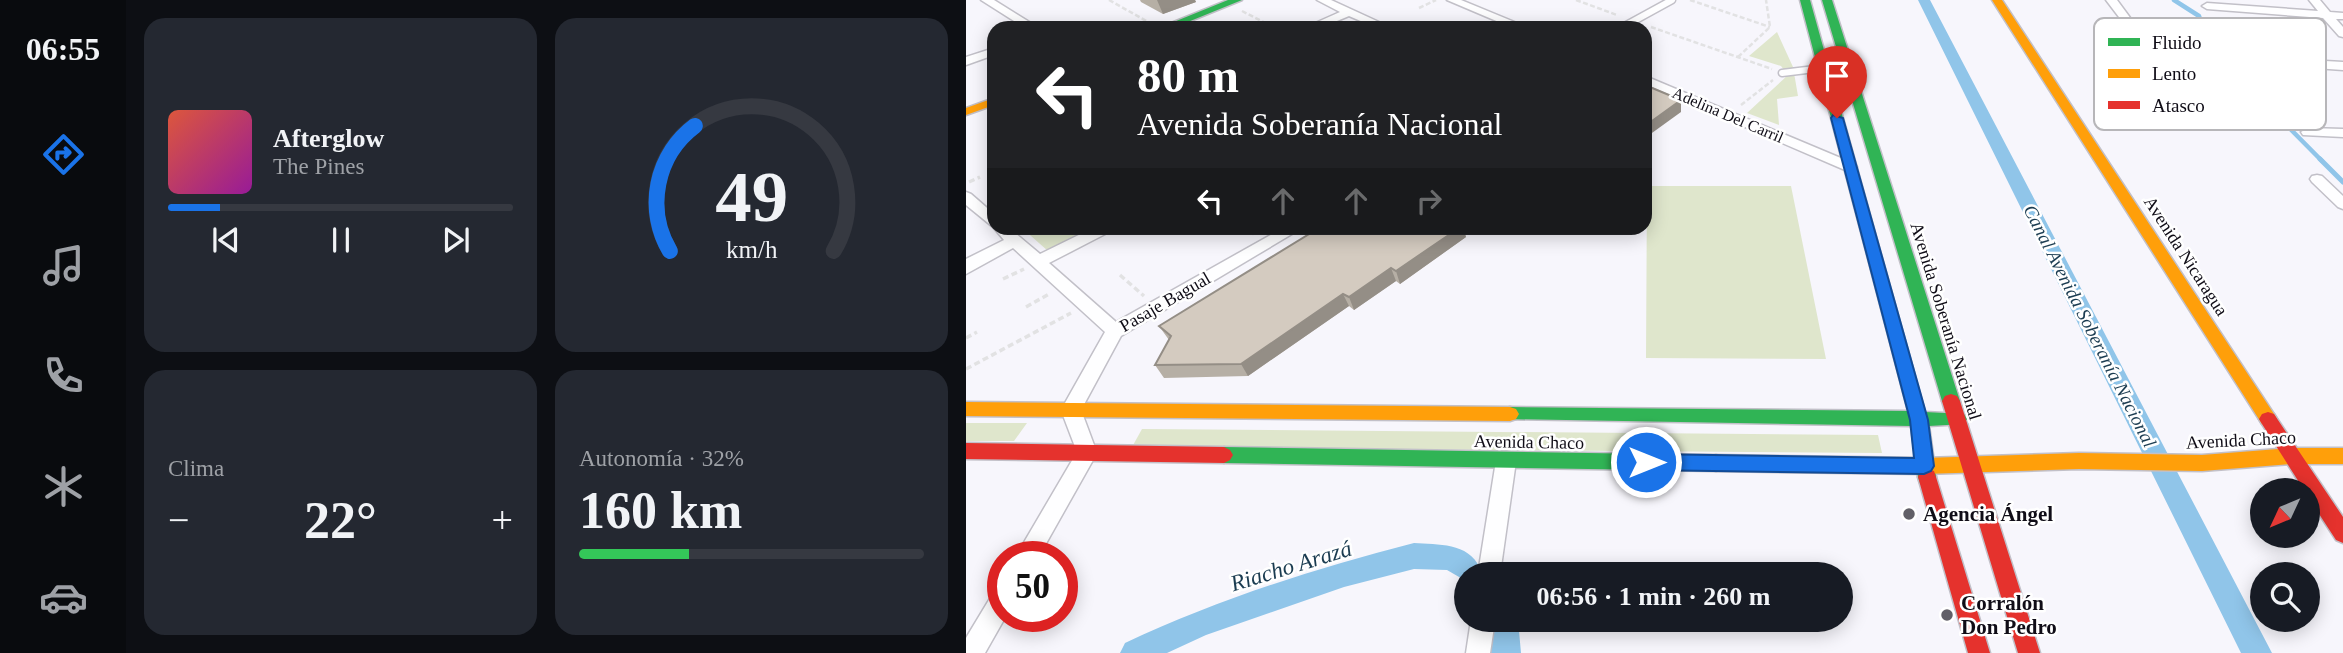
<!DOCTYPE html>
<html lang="es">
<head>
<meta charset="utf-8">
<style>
  body { margin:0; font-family:Georgia,serif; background:#242831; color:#f1f3f6; height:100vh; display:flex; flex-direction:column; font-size:26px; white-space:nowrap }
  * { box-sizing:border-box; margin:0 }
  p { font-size:23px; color:#9ea1a6 }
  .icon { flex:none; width:38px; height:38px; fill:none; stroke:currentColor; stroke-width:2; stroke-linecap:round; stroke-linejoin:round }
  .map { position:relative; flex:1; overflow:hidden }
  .drawer { display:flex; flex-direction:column; gap:18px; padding:18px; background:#0d0f14; width:840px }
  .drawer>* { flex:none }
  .guide { position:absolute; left:21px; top:21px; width:665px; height:214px; border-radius:21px; box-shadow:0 4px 18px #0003; background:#202124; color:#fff; overflow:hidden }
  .needle { width:46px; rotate:226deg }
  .buttons { position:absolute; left:1284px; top:478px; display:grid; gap:14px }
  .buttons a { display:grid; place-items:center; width:70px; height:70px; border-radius:50%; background:#171b24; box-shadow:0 4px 18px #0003; font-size:35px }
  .speed { position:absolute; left:21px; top:541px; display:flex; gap:14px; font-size:35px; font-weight:700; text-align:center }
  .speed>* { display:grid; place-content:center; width:91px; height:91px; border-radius:50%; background:#171b24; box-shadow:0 4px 18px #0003; line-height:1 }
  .speed .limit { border:10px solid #d22; background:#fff; color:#111 }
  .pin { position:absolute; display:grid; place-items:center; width:60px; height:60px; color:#fff; margin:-72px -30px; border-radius:50% 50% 50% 0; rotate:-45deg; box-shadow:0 0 7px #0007 }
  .pin .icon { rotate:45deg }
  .me { position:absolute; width:77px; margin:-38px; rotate:90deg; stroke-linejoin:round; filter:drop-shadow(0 0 5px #0008) }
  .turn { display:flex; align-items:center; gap:24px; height:147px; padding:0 35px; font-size:32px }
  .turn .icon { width:91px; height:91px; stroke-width:2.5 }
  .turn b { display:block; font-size:49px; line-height:60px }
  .lanes { display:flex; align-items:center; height:66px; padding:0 35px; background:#0003; justify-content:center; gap:35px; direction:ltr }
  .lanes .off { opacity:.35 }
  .big { font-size:52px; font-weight:700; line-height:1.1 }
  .drawer .widget { flex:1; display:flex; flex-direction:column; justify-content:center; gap:10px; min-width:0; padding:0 24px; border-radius:21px; background:#242831 }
  .drawer .dial { align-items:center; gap:0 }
  .dial svg { height:182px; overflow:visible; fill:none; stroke:#363941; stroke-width:7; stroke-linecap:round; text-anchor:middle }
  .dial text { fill:#f1f3f6; stroke:none }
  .song { display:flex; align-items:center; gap:21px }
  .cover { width:84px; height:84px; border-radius:10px; background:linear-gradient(135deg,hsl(10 70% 55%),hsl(300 70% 35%)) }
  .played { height:7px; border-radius:4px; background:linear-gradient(90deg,#1a73e8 15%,#363941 15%) }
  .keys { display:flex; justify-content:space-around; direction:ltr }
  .heat { display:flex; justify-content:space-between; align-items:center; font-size:38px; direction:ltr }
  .charge { height:10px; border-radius:5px; background:linear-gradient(90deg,#34c759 32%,#363941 0) }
  .drawer .tiles { flex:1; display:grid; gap:18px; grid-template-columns:repeat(2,1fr) }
  .trip { position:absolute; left:488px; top:562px; width:399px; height:70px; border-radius:35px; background:#171b24; box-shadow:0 4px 18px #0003; font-weight:700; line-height:70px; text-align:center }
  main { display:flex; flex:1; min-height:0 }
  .dock { display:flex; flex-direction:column; width:126px; justify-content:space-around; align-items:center; background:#090b0e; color:#9ea1a6 }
  .dock .icon { width:49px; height:49px }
  .dock .selected { color:#1a73e8 }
  .dock b { font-size:32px; color:#f1f3f6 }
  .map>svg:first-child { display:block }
  .green { fill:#dfe6cc }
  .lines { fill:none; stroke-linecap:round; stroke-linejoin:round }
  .stream-far1 { stroke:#90c5e9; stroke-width:4.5 }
  .stream { stroke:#90c5e9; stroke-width:5 }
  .canal { fill:#90c5e9; fill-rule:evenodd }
  .lane-casing { stroke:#c2c0c8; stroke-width:9 }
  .street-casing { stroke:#c2c0c8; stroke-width:3 }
  .fast-casing { stroke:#c2c0c8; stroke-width:3 }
  .slow-casing { stroke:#c2c0c8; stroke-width:3 }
  .jam-casing { stroke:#c2c0c8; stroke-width:3 }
  .path-far1 { stroke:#e2e2e3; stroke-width:2.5; stroke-dasharray:5 2.5; stroke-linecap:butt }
  .path { stroke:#e2e2e3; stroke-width:3.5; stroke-dasharray:6 3.5; stroke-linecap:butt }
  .lane { stroke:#fefeff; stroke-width:6 }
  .street { fill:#fefeff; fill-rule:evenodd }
  .fast { fill:#30b455; fill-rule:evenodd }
  .slow { fill:#ff9f0a; fill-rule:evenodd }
  .jam { fill:#e5322d; fill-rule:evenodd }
  .wall { fill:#b6afa5 }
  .shaded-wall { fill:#948e86 }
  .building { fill:#d4cbc0; stroke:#948e86; stroke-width:2 }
  .route { fill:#1a73e8; stroke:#114b97; stroke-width:2 }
  .poi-dot { fill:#615f67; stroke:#fff; stroke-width:2.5 }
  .labels { text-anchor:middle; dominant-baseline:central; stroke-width:5; stroke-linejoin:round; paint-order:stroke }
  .far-street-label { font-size:16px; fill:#100d17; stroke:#fff }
  .street-label { font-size:18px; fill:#100d17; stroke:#fff }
  .water-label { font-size:19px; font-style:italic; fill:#1b3c51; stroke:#fff }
  .near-poi-label { font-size:21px; font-weight:bold; fill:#100d17; stroke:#fff; text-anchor:start }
  .near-water-label { font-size:23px; font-style:italic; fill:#1b3c51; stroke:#fff }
  .key { fill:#fff; stroke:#b7b6b9; stroke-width:2 }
  .key-label { font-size:19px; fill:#100d17 }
</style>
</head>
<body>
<main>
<nav class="dock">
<b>06:55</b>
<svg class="icon selected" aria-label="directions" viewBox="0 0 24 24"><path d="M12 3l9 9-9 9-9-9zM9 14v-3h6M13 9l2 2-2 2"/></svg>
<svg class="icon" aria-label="music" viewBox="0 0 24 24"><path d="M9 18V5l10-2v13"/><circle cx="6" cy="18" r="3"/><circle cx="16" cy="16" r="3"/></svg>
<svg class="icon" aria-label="phone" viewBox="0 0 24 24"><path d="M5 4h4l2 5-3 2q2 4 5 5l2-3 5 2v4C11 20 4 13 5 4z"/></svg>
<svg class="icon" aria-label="climate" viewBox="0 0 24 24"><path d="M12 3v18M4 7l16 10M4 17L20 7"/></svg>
<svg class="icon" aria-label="car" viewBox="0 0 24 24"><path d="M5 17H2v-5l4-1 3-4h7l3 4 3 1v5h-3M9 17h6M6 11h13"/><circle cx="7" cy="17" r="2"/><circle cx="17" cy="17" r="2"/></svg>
</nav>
<section class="drawer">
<div class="tiles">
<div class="widget">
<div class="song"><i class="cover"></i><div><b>Afterglow</b><p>The Pines</p></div></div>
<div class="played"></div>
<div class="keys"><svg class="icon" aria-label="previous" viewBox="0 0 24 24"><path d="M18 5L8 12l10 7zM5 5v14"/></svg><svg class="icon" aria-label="pause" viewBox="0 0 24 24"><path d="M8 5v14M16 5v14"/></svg><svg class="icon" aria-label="next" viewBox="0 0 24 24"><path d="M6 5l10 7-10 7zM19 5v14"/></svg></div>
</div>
<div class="widget dial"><svg viewBox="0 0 100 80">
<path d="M14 69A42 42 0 1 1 86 69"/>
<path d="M14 69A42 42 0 0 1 25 14" stroke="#1a73e8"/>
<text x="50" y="56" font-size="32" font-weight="700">49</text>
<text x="50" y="72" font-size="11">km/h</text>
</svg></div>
<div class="widget"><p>Clima</p>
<div class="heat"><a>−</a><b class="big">22°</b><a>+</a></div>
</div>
<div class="widget"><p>Autonomía · 32%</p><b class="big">160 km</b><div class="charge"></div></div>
</div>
</section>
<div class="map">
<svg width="1377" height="653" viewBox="0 0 1377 653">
  <rect width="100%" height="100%" fill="#f7f6fc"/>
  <path class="green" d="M811 32 827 67 832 96 811 99 813 125 781 113 822 75 815 66 783 56Z
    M681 186H825L860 359 680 358Z
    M56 228H127L82 251Z
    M0 423H61L48 441H0Z
    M176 429 912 435 916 453 166 447Z"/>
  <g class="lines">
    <path class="stream-far1" d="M1208 0 1233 16 1246 50 1356 161"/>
    <path class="stream" d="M1354 159 1377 182"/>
    <path class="canal" d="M952 0H964L1306 653H1275Z
      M448 543C472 545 502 542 514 568L511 574H500V581L481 570 448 569 378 587 240 635 201 653H154L159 643C253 599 347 569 448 543Z
      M524 620H552L555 653H525Z"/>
    <defs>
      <path id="lane" d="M655 28 706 0
        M816 73 857 68"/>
      <path id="street" d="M15 0H28L73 28H59Z
        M351 0H365L426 28H411L383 16 354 28H338L374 12Z
        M481 0H495L563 28H547Z
        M1140 0H1151L1165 19 1164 21H1156Z
        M1343 0H1354L1364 12 1377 13V19H1370L1377 27V37L1373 36 1357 18 1241 9 1236 6 1241 3 1352 11Z
        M28 48V55L0 65V57Z
        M1308 58 1377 62V70L1304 65V59Z
        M679 76 889 164 891 167 884 171 879 170 679 84Z
        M1342 128 1377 129V137L1337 135 1335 132Z
        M1351 175 1356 176 1377 196V209L1372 207 1346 182 1344 179 1346 176Z
        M0 192 5 194 28 214V228H43L74 254 127 228H145L143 232 83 263 150 322 317 228H336L155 336 115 410 131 453 73 556H50L111 452 95 410 139 332 47 248 0 274V259L38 240 27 227 0 205Z
        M540 452 547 455 550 461 534 574H512L530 461 533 455Z
        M37 587V616H40L19 653H0V638L29 590Z
        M505 620H529L524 653H500Z"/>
      <path id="fast" d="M262 0H276L207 28H193Z
        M834 0H844L959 412 998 414 1001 419 998 424 963 426 970 477 968 483 961 485 954 483 952 477 945 426 538 419 535 414 538 409 544 407 942 411Z
        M856 0H866L994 401 991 406 985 408 979 406 976 401Z
        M258 447 750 455 756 457 759 463 756 469 750 471 258 463 252 460 249 455 252 450Z"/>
      <path id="slow" d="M1026 0H1036L1308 414 1311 419 1308 424 1302 426 1296 424Z
        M28 98V105L0 115V108Z
        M0 402 544 407 550 409 553 414 550 419 544 421 0 416Z
        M1326 448H1377V464H1326L1236 471 1113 469 958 474 750 471 744 469 741 463 744 457 750 455 958 458 1113 453 1236 455Z"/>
      <path id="jam" d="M985 394 991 396 994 401 1074 653H1052L976 401 979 396Z
        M1302 412 1308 414 1377 517V543L1370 540 1342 497V490H1338L1296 424 1293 419 1296 414Z
        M0 443 258 447 264 450 267 455 264 460 258 463 0 459Z
        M961 469 968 471 970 477 1024 653H1002L952 477 954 471Z"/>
    </defs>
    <use href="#lane" class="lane-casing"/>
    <use href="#street" class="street-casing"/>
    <use href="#fast" class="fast-casing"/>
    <use href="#slow" class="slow-casing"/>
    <use href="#jam" class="jam-casing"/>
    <path class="path-far1" d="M143 0 184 23
      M610 0 651 15
      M724 0 804 27
      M453 8 470 0
      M276 11 309 28
      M685 27 806 69
      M772 57 804 27 800 0
      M775 105 807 80"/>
    <path class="path" d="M3 182 14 177
      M279 228 288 234
      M154 275 178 296
      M37 279 58 269
      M60 307 83 294
      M0 338 11 332
      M0 369 105 313"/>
    <use href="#lane" class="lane"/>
    <use href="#street" class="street"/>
    <use href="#fast" class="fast"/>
    <use href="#slow" class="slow"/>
    <use href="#jam" class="jam"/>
  </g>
  <path class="wall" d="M174 0H229L230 2 197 14 175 2Z
    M528 228H543L537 232Z
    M360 230 500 237 434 284 430 281 388 310 383 306 282 376 198 378 189 365 203 340 193 326Z"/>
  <path class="shaded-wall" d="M191 0H229L230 2 197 14Z
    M715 100V112L679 138V126Z
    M493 228H498L500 237 434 284 430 271Z
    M536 228H543L537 232Z
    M425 268 430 281 388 310 383 297Z
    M377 294 383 306 282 376 275 364Z"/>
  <path class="building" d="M679 85 715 100 679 126Z
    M353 228H357L360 230 364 228H493L430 271 425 268 383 297 377 294 275 364 189 365 205 336 193 326Z"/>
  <path class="route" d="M867 115 877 118 962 420 968 466 965 471 958 474 680 470 673 468 671 462 673 457 680 454 948 458 944 420 865 118Z"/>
  <g class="poi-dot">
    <circle cx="943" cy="514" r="7"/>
    <circle cx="981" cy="615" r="7"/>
  </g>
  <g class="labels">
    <g class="far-street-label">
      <text transform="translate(762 115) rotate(23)">Adelina Del Carril</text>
    </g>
    <g class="street-label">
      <text transform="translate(1220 256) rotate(57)">Avenida Nicaragua</text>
      <text transform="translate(199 302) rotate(-30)">Pasaje Bagual</text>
      <text transform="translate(980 321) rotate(73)">Avenida Soberanía Nacional</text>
      <text transform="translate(1275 440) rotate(-3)">Avenida Chaco</text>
      <text transform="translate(563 442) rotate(1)">Avenida Chaco</text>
    </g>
    <g class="water-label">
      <text transform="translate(1124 326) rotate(63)">Canal Avenida Soberanía Nacional</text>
    </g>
    <g class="near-poi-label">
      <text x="957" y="514">Agencia Ángel</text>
      <text x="995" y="603">Corralón<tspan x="995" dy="24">Don Pedro</tspan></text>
    </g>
    <g class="near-water-label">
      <text transform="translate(325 566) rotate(-17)">Riacho Arazá</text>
    </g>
  </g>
  <rect x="1128" y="18" width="232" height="112" rx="10" class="key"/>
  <rect x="1142" y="38" width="32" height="8" fill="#30b455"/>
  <rect x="1142" y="69" width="32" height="9" fill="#ff9f0a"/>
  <rect x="1142" y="101" width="32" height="8" fill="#e5322d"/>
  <g class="key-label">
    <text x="1186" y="49">Fluido</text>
    <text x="1186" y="80">Lento</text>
    <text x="1186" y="112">Atasco</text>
  </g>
</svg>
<div class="buttons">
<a><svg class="needle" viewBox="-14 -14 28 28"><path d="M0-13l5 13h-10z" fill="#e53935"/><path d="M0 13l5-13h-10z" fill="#9ea1a6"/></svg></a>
<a><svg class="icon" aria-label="search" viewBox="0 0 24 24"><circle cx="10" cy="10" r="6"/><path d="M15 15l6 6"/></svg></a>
</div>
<div class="speed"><div class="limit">50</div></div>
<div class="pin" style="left:871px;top:118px;background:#d93025"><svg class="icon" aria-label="arrive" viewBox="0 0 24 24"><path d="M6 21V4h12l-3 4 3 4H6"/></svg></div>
<svg class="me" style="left:680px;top:462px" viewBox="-20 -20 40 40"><circle r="17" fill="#1a73e8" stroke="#fff" stroke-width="3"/><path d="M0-11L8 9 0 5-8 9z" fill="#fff"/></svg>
<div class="trip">06:56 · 1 min · 260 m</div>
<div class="guide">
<div class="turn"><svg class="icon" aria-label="left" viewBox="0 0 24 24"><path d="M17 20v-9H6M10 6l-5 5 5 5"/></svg><div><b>80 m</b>Avenida Soberanía Nacional</div></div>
<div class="lanes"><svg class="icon" aria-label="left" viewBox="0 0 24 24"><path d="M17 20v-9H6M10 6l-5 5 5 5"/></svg><svg class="icon off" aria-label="ahead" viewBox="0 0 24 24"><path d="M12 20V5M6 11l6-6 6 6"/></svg><svg class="icon off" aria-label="ahead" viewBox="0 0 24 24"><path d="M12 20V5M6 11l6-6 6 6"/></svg><svg class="icon off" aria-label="right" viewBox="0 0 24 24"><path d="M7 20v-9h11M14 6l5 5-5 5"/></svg></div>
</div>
</div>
</main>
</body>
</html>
